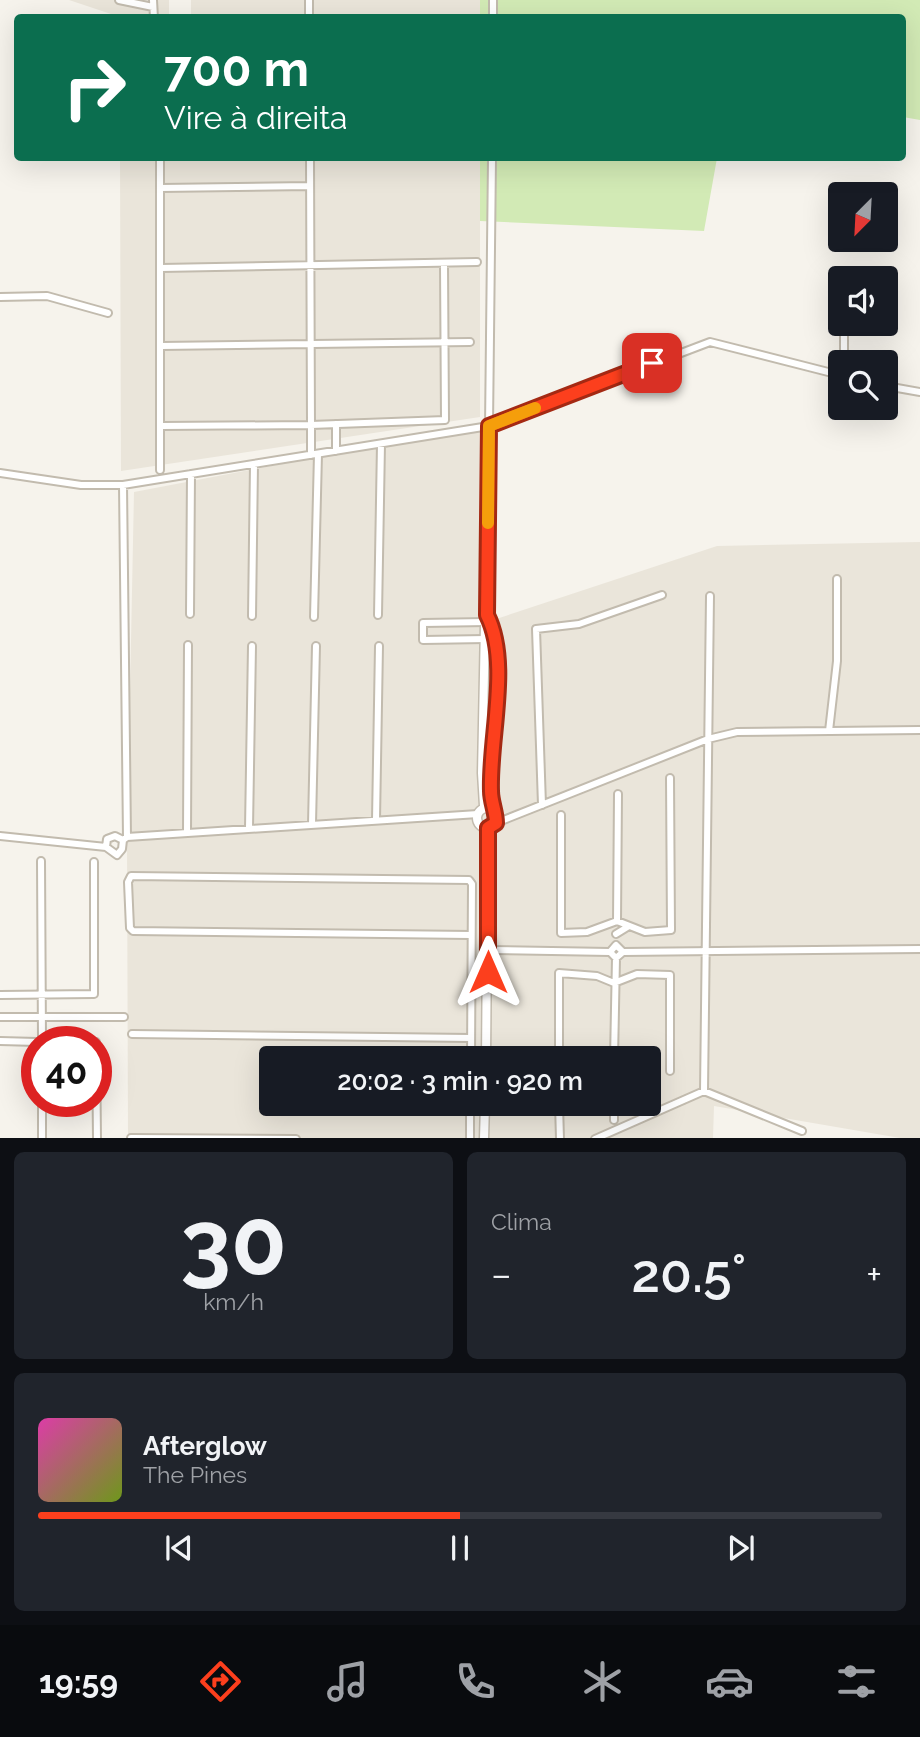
<!DOCTYPE html>
<html lang="pt">
<head>
<meta charset="utf-8">
<style>
  body { margin:0; font-family:Raleway,sans-serif; background:#20242c; color:#f1f3f6; height:100vh; display:flex; flex-direction:column; font-size:26px; white-space:nowrap }
  * { box-sizing:border-box; margin:0 }
  p { font-size:23px; color:#9ea1a6 }
  .icon { flex:none; width:38px; height:38px; fill:none; stroke:currentColor; stroke-width:2; stroke-linecap:round; stroke-linejoin:round }
  .map { position:relative; height:1138px; overflow:hidden }
  .panel { display:flex; flex-direction:column; gap:14px; padding:14px; background:#0d0f14; flex:1 }
  .panel>* { flex:none }
  .top-card { position:absolute; left:14px; top:14px; width:892px; height:147px; border-radius:7px; box-shadow:0 7px 28px #0002; background:#0b6e4f; color:#fff; overflow:hidden }
  .needle { width:46px; rotate:204deg }
  .fabs { position:absolute; left:828px; top:182px; display:grid; gap:14px }
  .fabs a { display:grid; place-items:center; width:70px; height:70px; border-radius:7px; background:#171b24; box-shadow:0 7px 28px #0002; font-size:35px }
  .speed { position:absolute; left:21px; top:1026px; display:flex; gap:14px; font-size:35px; font-weight:700; text-align:center }
  .speed>* { display:grid; place-content:center; width:91px; height:91px; border-radius:50%; background:#171b24; box-shadow:0 7px 28px #0002; line-height:1 }
  .speed .limit { border:10px solid #d22; background:#fff; color:#111 }
  .pin { position:absolute; display:grid; place-items:center; width:60px; height:60px; color:#fff; margin:-30px; border-radius:14px; box-shadow:0 4px 10px #0006 }
  .me { position:absolute; width:77px; margin:-38px; rotate:0deg; stroke-linejoin:round; filter:drop-shadow(0 0 5px #0008) }
  .turn { display:flex; align-items:center; gap:24px; height:147px; padding:0 35px; font-size:32px }
  .turn .icon { width:91px; height:91px; stroke-width:2.5 }
  .turn b { display:block; font-size:49px; line-height:60px }
  .big { font-size:52px; font-weight:600; line-height:1.1 }
  .panel .widget { flex:1; display:flex; flex-direction:column; justify-content:center; gap:10px; min-width:0; padding:0 24px; border-radius:10px; background:#20242c }
  .panel .dial { align-items:center; gap:0 }
  .dial b { font-size:91px; line-height:1 }
  .song { display:flex; align-items:center; gap:21px }
  .cover { width:84px; height:84px; border-radius:10px; background:linear-gradient(135deg,hsl(320 70% 55%),hsl(80 70% 35%)) }
  .played { height:7px; border-radius:4px; background:linear-gradient(90deg,#fc3f1d 50%,#363941 50%) }
  .keys { display:flex; justify-content:space-around; direction:ltr }
  .heat { display:flex; justify-content:space-between; align-items:center; font-size:38px; direction:ltr }
  .panel .tiles { flex:1; display:grid; gap:14px; grid-template-columns:1fr 1fr }
  .widget:last-child { grid-column:span 2 }
  .trip { position:absolute; left:259px; top:1046px; width:402px; height:70px; border-radius:7px; background:#171b24; box-shadow:0 7px 28px #0002; font-weight:600; line-height:70px; text-align:center }
  .tabs { display:flex; height:112px; justify-content:space-around; align-items:center; background:#090b0e; color:#9ea1a6 }
  .tabs .icon { width:49px; height:49px }
  .tabs .current { color:#fc3f1d }
  .tabs b { font-size:32px; color:#f1f3f6 }
  .map>svg:first-child { display:block }
  .residential { fill:#eae5da; fill-rule:evenodd }
  .green { fill:#d2eab5 }
  .lines { fill:none; stroke-linecap:round; stroke-linejoin:round }
  .minor-casing { stroke:#c2bbae; stroke-width:10 }
  .tertiary-casing { stroke:#c2bbae; stroke-width:11 }
  .minor { stroke:#fff; stroke-width:6 }
  .tertiary { stroke:#fff; stroke-width:8 }
  .route-casing { stroke:#a42913; stroke-width:18 }
  .route { stroke:#fc3f1d; stroke-width:12 }
  .slow { stroke:#f59e0b; stroke-width:12 }
</style>
</head>
<body>
<div class="map">
<svg width="920" height="1139" viewBox="0 0 920 1139">
  <rect width="100%" height="100%" fill="#f6f3ec"/>
  <path class="residential" d="M69 0H169V17H120Z
    M191 0H480V17H191Z
    M120 158H480V417L121 471Z
    M491 424 487 622 717 546 920 542V1138H900L714 1106 713 1138H128L127 840 134 492ZM271 1059H649V1104H271Z"/>
  <path class="green" d="M480 0H920V120L903 117V18H480Z
    M480 158H717L704 231 480 221Z"/>
  <g class="lines">
    <defs>
      <path id="minor" d="M119 0 153 7
        M153 0 154 18
        M309 0V18
        M493 18V0
        M310 158 311 425 445 420 444 265
        M160 188 310 186
        M161 268 477 262
        M847 278V274
        M0 297 47 296 108 313
        M161 346 470 342
        M844 362V324
        M886 386 920 392
        M336 424V451
        M162 426 311 425V455
        M489 426 492 158
        M160 470V158
        M0 473 81 485H123L489 426 710 342 840 375
        M123 485 127 837
        M190 614 191 474
        M378 615 381 444
        M252 616 254 464
        M314 617 318 454
        M486 639 423 640V623L487 622
        M829 731 837 661V579
        M542 805 536 629 579 624 662 595
        M561 815V933L587 932 617 921 645 932 671 930 670 778
        M376 820 379 646
        M496 823 708 739 737 732 920 730
        M312 824 316 646
        M249 828 252 646
        M187 832 188 645
        M0 836 106 847 117 855 122 849 123 840 115 836 107 839 106 847
        M123 840 127 837 478 814
        M41 861 42 1041
        M617 921 618 794
        M616 934 629 926
        M471 935 133 931 130 928 128 882 131 876 469 880 472 884 471 1059
        M488 950 610 952 616 958 623 952 616 945 610 952
        M623 952 920 949
        M0 995 94 994V862
        M0 1017H124
        M132 1034 471 1038
        M0 1041 37 1042
        M96 1042 97 1139
        M559 1059V973L597 976 614 983 637 974 670 975V1071
        M614 1059 616 958
        M704 1091 710 596
        M42 1101V1139
        M559 1104 560 1139
        M614 1104V1120
        M131 1138 296 1139
        M470 1139V1104
        M595 1139 704 1091 802 1131"/>
      <path id="tertiary" d="M488 618C507 655 493 750 490 794L496 812
        M484 806 482 773 489 426
        M477 818a10 10 0 1 1 20 0a10 10 0 1 1-20 0Z
        M486 1059 488 828
        M484 1139 485 1104"/>
    </defs>
    <use href="#minor" class="minor-casing"/>
    <use href="#tertiary" class="tertiary-casing"/>
    <use href="#minor" class="minor"/>
    <use href="#tertiary" class="tertiary"/>
  </g>
  <g class="lines">
    <defs>
      <path id="route" d="M488 972V828L496 823C496 812 491 802 491 791 489 738 511 663 487 615L489 426 652 363"/>
    </defs>
    <use href="#route" class="route-casing"/>
    <use href="#route" class="route"/>
    <path class="slow" d="M488 523 489 426 535 408"/>
  </g>
</svg>
<div class="fabs">
<a><svg class="needle" viewBox="-14 -14 28 28"><path d="M0-13l5 13h-10z" fill="#e53935"/><path d="M0 13l5-13h-10z" fill="#9ea1a6"/></svg></a>
<a><svg class="icon" aria-label="sound" viewBox="0 0 24 24"><path d="M4 9h4l5-4v14l-5-4H4zM17 9q2 3 0 6"/></svg></a>
<a><svg class="icon" aria-label="search" viewBox="0 0 24 24"><circle cx="10" cy="10" r="6"/><path d="M15 15l6 6"/></svg></a>
</div>
<div class="speed"><div class="limit">40</div></div>
<div class="pin" style="left:652px;top:363px;background:#d93025"><svg class="icon" aria-label="arrive" viewBox="0 0 24 24"><path d="M6 21V4h12l-3 4 3 4H6"/></svg></div>
<svg class="me" style="left:488px;top:972px" viewBox="-20 -20 40 40"><path d="M0-17L14 15 0 8-14 15z" fill="#fc3f1d" stroke="#fff" stroke-width="4"/></svg>
<div class="trip">20:02 · 3 min · 920 m</div>
<div class="top-card">
<div class="turn"><svg class="icon" aria-label="right" viewBox="0 0 24 24"><path d="M7 20v-9h11M14 6l5 5-5 5"/></svg><div><b>700 m</b>Vire à direita</div></div>
</div>
</div>
<section class="panel">
<div class="tiles">
<div class="widget dial"><b>30</b><p>km/h</p></div>
<div class="widget"><p>Clima</p>
<div class="heat"><a>−</a><b class="big">20.5°</b><a>+</a></div>
</div>
<div class="widget">
<div class="song"><i class="cover"></i><div><b>Afterglow</b><p>The Pines</p></div></div>
<div class="played"></div>
<div class="keys"><svg class="icon" aria-label="previous" viewBox="0 0 24 24"><path d="M18 5L8 12l10 7zM5 5v14"/></svg><svg class="icon" aria-label="pause" viewBox="0 0 24 24"><path d="M8 5v14M16 5v14"/></svg><svg class="icon" aria-label="next" viewBox="0 0 24 24"><path d="M6 5l10 7-10 7zM19 5v14"/></svg></div>
</div>
</div>
</section>
<nav class="tabs">
<b>19:59</b>
<svg class="icon current" aria-label="directions" viewBox="0 0 24 24"><path d="M12 3l9 9-9 9-9-9zM9 14v-3h6M13 9l2 2-2 2"/></svg>
<svg class="icon" aria-label="music" viewBox="0 0 24 24"><path d="M9 18V5l10-2v13"/><circle cx="6" cy="18" r="3"/><circle cx="16" cy="16" r="3"/></svg>
<svg class="icon" aria-label="phone" viewBox="0 0 24 24"><path d="M5 4h4l2 5-3 2q2 4 5 5l2-3 5 2v4C11 20 4 13 5 4z"/></svg>
<svg class="icon" aria-label="climate" viewBox="0 0 24 24"><path d="M12 3v18M4 7l16 10M4 17L20 7"/></svg>
<svg class="icon" aria-label="car" viewBox="0 0 24 24"><path d="M5 17H2v-5l4-1 3-4h7l3 4 3 1v5h-3M9 17h6M6 11h13"/><circle cx="7" cy="17" r="2"/><circle cx="17" cy="17" r="2"/></svg>
<svg class="icon" aria-label="filters" viewBox="0 0 24 24"><path d="M4 7h16M4 17h16"/><circle cx="9" cy="7" r="2"/><circle cx="15" cy="17" r="2"/></svg>
</nav>
</body>
</html>
